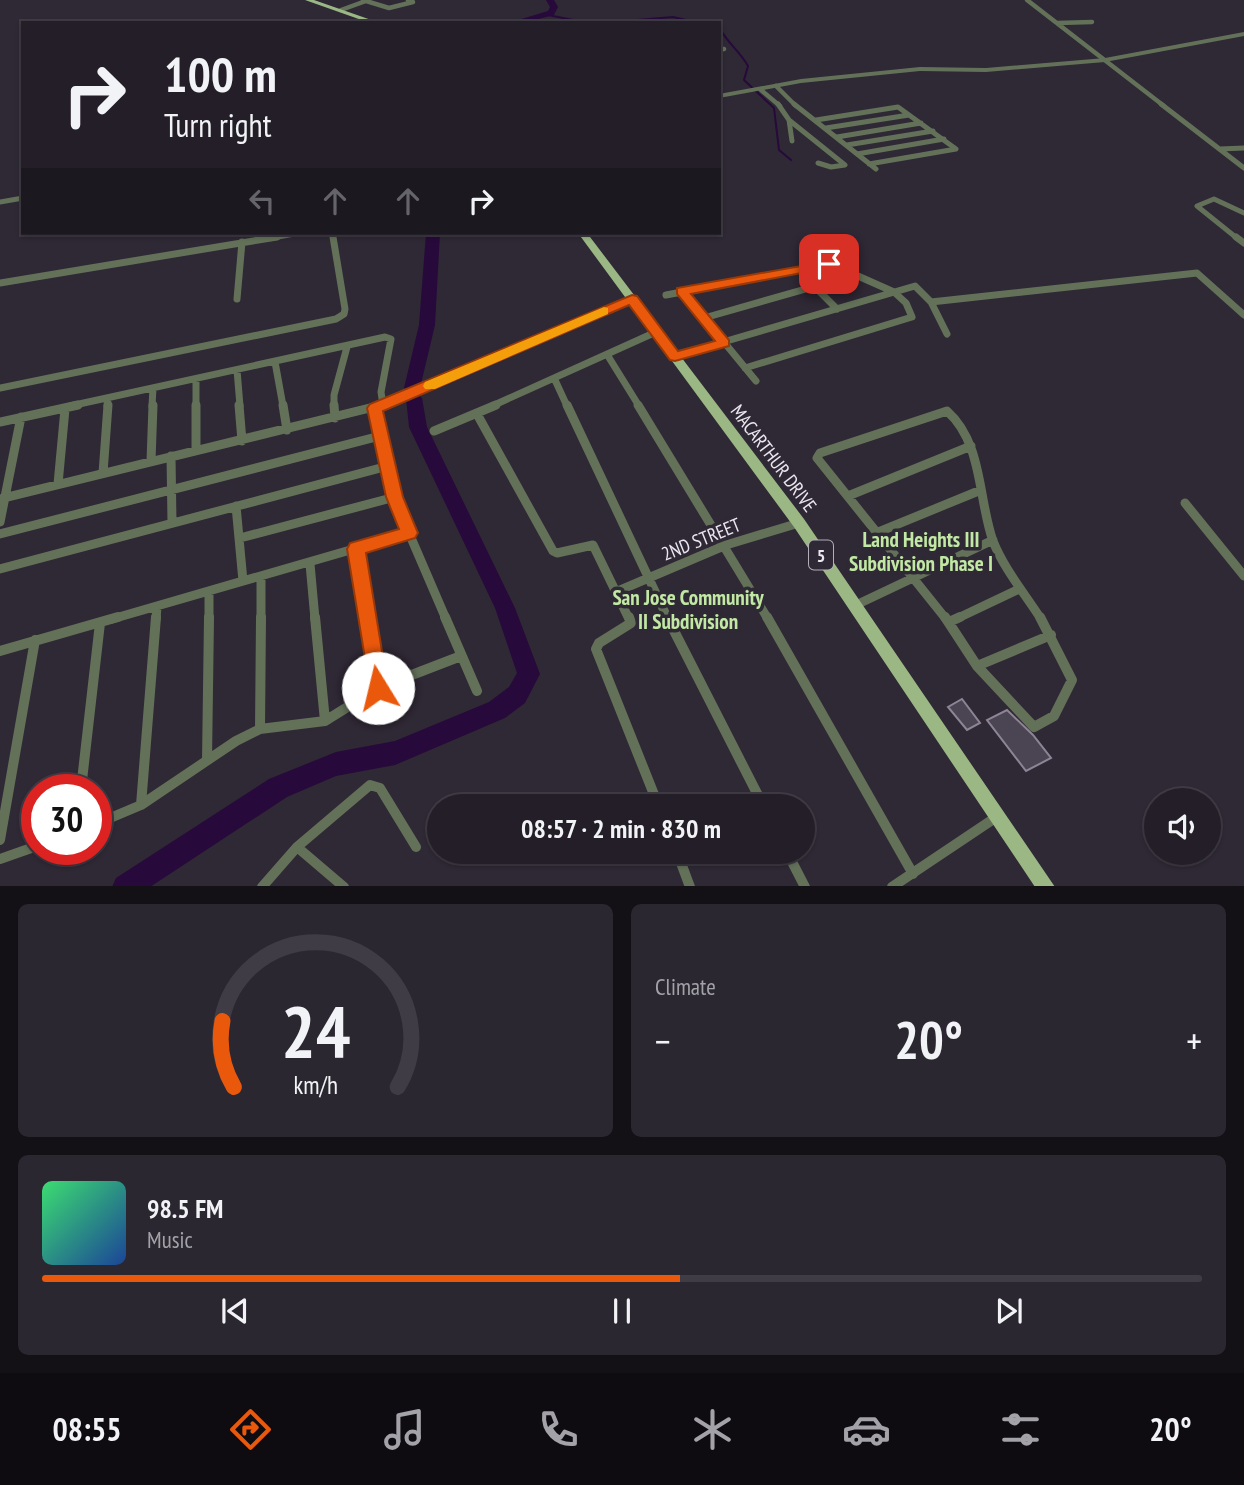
<!DOCTYPE html>
<html lang="en">
<head>
<meta charset="utf-8">
<style>
  body { margin:0; font-family:"PT Sans Narrow",sans-serif; background:#2b2730; color:#f1f3f6; height:100vh; display:flex; flex-direction:column; font-size:26px; white-space:nowrap }
  * { box-sizing:border-box; margin:0 }
  p { font-size:23px; color:#a3a2a8 }
  .icon { flex:none; width:38px; height:38px; fill:none; stroke:currentColor; stroke-width:2; stroke-linecap:round; stroke-linejoin:round }
  .map { position:relative; height:886px; overflow:hidden }
  .sheet { display:flex; flex-direction:column; gap:18px; padding:18px; background:#131016; flex:1 }
  .sheet>* { flex:none }
  .banner { position:absolute; left:21px; top:21px; width:700px; height:214px; border-radius:0px; box-shadow:0 2px 5px #0004,0 0 0 2px #403c45; background:#231e28; color:#f1f3f6; overflow:hidden }
  .fabs { position:absolute; left:1144px; top:788px; display:grid; gap:14px }
  .fabs a { display:grid; place-items:center; width:77px; height:77px; border-radius:50%; background:#231e28; box-shadow:0 2px 5px #0004,0 0 0 2px #403c45; font-size:35px }
  .speed { position:absolute; left:21px; top:774px; display:flex; gap:14px; font-size:35px; font-weight:700; text-align:center }
  .speed>* { display:grid; place-content:center; width:91px; height:91px; border-radius:50%; background:#231e28; box-shadow:0 2px 5px #0004,0 0 0 2px #403c45; line-height:1 }
  .speed .limit { border:10px solid #d22; background:#fff; color:#111 }
  .pin { position:absolute; display:grid; place-items:center; width:60px; height:60px; color:#fff; margin:-30px; border-radius:14px; box-shadow:0 4px 10px #0006 }
  .me { position:absolute; width:77px; margin:-38px; rotate:351deg; stroke-linejoin:round; filter:drop-shadow(0 0 5px #0008) }
  .turn { display:flex; align-items:center; gap:24px; height:147px; padding:0 28px; font-size:32px }
  .turn .icon { width:91px; height:91px; stroke-width:2.5 }
  .turn b { display:block; font-size:49px; line-height:60px }
  .lanes { display:flex; align-items:center; height:66px; padding:0 28px; background:#0003; justify-content:center; gap:35px; direction:ltr }
  .lanes .off { opacity:.35 }
  .big { font-size:52px; font-weight:600; line-height:1.1 }
  .sheet .tile { flex:1; display:flex; flex-direction:column; justify-content:center; gap:10px; min-width:0; padding:0 24px; border-radius:10px; background:#2b2730 }
  .sheet .dial { align-items:center; gap:0 }
  .dial svg { height:182px; overflow:visible; fill:none; stroke:#403c45; stroke-width:7; stroke-linecap:round; text-anchor:middle }
  .dial text { fill:#f1f3f6; stroke:none }
  .song { display:flex; align-items:center; gap:21px }
  .cover { width:84px; height:84px; border-radius:10px; background:linear-gradient(135deg,hsl(140 70% 55%),hsl(220 70% 35%)) }
  .played { height:7px; border-radius:4px; background:linear-gradient(90deg,#ea580c 55%,#403c45 55%) }
  .keys { display:flex; justify-content:space-around; direction:ltr }
  .heat { display:flex; justify-content:space-between; align-items:center; font-size:38px; direction:ltr }
  .sheet .tiles { flex:1; display:grid; gap:18px; grid-template-columns:1fr 1fr }
  .tile:last-child { grid-column:span 2 }
  .trip { position:absolute; left:427px; top:794px; width:388px; height:70px; border-radius:35px; background:#231e28; box-shadow:0 2px 5px #0004,0 0 0 2px #403c45; font-weight:600; line-height:70px; text-align:center }
  .dock { display:flex; height:112px; justify-content:space-around; align-items:center; background:#0e0c10; color:#a3a2a8 }
  .dock .icon { width:49px; height:49px }
  .dock .selected { color:#ea580c }
  .dock b { font-size:32px; color:#f1f3f6 }
  .map>svg:first-child { display:block }
  .lines { fill:none; stroke-linecap:round; stroke-linejoin:round }
  .stream { stroke:#270a3b; stroke-width:2 }
  .river { fill:#270a3b; fill-rule:evenodd }
  .building { fill:#4b4452; stroke:#8d8595; stroke-width:2 }
  .minor-far4 { stroke:#637159; stroke-width:4.5 }
  .minor-far3 { stroke:#637159; stroke-width:5 }
  .minor-far2 { stroke:#637159; stroke-width:7 }
  .minor-far1 { stroke:#637159; stroke-width:9 }
  .minor { stroke:#637159; stroke-width:10 }
  .tertiary { fill:#637159; fill-rule:evenodd }
  .primary { fill:#9ab784; fill-rule:evenodd }
  .route { fill:#ea580c; stroke:#983908; stroke-width:2 }
  .slow { fill:#f59e0b }
  .labels { text-anchor:middle; dominant-baseline:central; stroke-width:7; stroke-linejoin:round; paint-order:stroke }
  .shield { fill:#2f2835; stroke:#b3aeb8; stroke-width:2 }
  .shield-label { font-size:18px; font-weight:bold; fill:#ebe7f0 }
  .street-label { font-size:19px; fill:#ebe7f0; stroke:#2f2835 }
  .neighbourhood-label { font-size:21px; font-weight:bold; fill:#c2e9a4; stroke:#2f2835 }
</style>
</head>
<body>
<div class="map">
<svg width="1244" height="887" viewBox="0 0 1244 887">
  <rect width="100%" height="100%" fill="#2f2835"/>
  <g class="lines">
    <path class="stream" d="M548 15 588 23
      M602 23 673 17 699 23
      M719 27C727 43 740 51 748 66L744 80 774 108 779 150 791 160"/>
    <path class="river" d="M546 0H554L558 7 554 15 523 23H508L548 11 550 7Z
      M426 233H440L435 325 420 388 416 393 422 398 427 427 515 608 540 674 525 703 505 718 395 765 336 776 287 797 150 887H112L116 878 269 779 336 752 395 741 489 702 509 687 517 673 495 608 409 427 406 398 410 393 404 388 419 325Z"/>
  </g>
  <path class="building" d="M962 699 980 723 967 730 948 707Z
    M1007 710 1033 735 1051 758 1026 771 987 720Z"/>
  <g class="lines">
    <path class="minor-far4" d="M363 0 389 8 413 2 408 0
      M1027 0 1164 106
      M341 10 366 1
      M1057 23 1092 22
      M719 50 724 49
      M776 86 796 106
      M761 90 780 106"/>
    <path class="minor-far3" d="M778 104 789 120 845 165 831 167 818 163
      M794 104 876 169
      M1161 104 1244 168
      M789 120 792 141
      M816 120 898 107 956 149 869 164
      M826 128 909 115
      M837 137 921 123
      M847 145 933 131
      M1220 149 1244 148
      M857 154 944 139
      M0 202 23 198
      M332 233 333 239
      M267 239 300 233
      M1238 239 1197 206 1214 199 1244 213"/>
    <path class="minor-far2" d="M1236 237 1244 243
      M0 283 277 237
      M814 286 837 309
      M682 291 756 381
      M666 295 831 264 894 292 906 303 912 317 745 368
      M237 299 242 242
      M931 302 947 334
      M704 318 855 275
      M608 356 639 406
      M675 356 915 286 931 302 1197 273 1244 315
      M275 362 283 406
      M237 370 240 406
      M196 380V406
      M555 380 567 406
      M0 388 336 319 344 314 345 309 333 237
      M70 406 385 337 391 339 381 392 383 405
      M107 406 108 399
      M152 406 153 388
      M334 406V395L347 347
      M377 406 632 299
      M492 406 656 332"/>
    <path class="minor-far1" d="M196 405V450
      M239 405 242 441
      M283 405 287 430
      M334 405 335 418
      M567 405 668 619
      M638 405 768 619
      M477 414 553 551 557 553 593 545 629 619
      M0 422 78 405
      M434 431 496 405
      M171 456 172 523
      M151 461 153 405
      M103 473 108 405
      M58 484 65 409
      M848 496 971 446
      M0 499 382 405
      M1185 503 1244 576
      M236 506 243 581
      M0 522 21 417
      M409 533 446 619
      M876 533 981 490
      M0 534 380 436
      M240 538 395 497
      M356 549 367 619
      M310 564 315 619
      M0 569 388 466
      M618 591 726 545 799 523
      M856 605 993 540
      M112 619 409 533 395 497 375 408
      M156 619 157 607
      M209 619V592
      M261 619V578
      M946 619 817 458 820 453 947 411C983 443 978 499 993 541 1004 569 1025 594 1041 619
      M956 619 1019 589"/>
    <path class="minor" d="M315 617 325 721
      M367 617 378 688
      M445 617 477 691
      M629 617 631 623 599 643 596 649 659 807
      M667 617 764 807
      M767 617 913 874
      M945 617 977 666 1034 727 1054 716 1072 680 1040 617
      M949 622 960 617
      M0 651 118 617
      M977 666 1051 635
      M260 729 261 617
      M207 760 209 617
      M81 789 100 623
      M141 805 156 617
      M96 824 141 805 236 741 260 729 325 721 378 688 461 656
      M0 840 35 640
      M297 847 344 887
      M677 852 690 887
      M787 852 805 887
      M0 859 37 846
      M262 887 297 847 370 785 380 788 416 847
      M892 887 998 816"/>
    <path class="tertiary" d="M1244 32V36L1105 62 986 72 920 71 801 83 719 98V94L801 79 920 67 986 68 1105 58Z"/>
    <path class="primary" d="M305 0H314L380 23H370Z
      M578 233H587L804 519 1055 887H1035L794 527Z"/>
  </g>
  <path class="route" d="M829 261 835 264 833 267 691 294 729 340V346L675 361 670 360 629 305 383 411 403 497 418 533 415 538 366 553 388 688 385 695 378 698 371 695 347 549 350 543 399 529 386 497 367 408 370 404 632 295 637 296 678 351 715 341 677 294V288Z"/>
  <path class="slow" d="M604 307 608 308V314L435 389H425L423 386 425 382Z"/>
  <g class="labels">
    <rect class="shield" x="809" y="540.5" width="24" height="29" rx="5"/>
    <g class="shield-label">
      <text x="821" y="555">5</text>
    </g>
    <g class="street-label">
      <text transform="translate(774 458) rotate(53)">MACARTHUR DRIVE</text>
      <text transform="translate(701 539) rotate(-22)">2ND STREET</text>
    </g>
    <g class="neighbourhood-label">
      <text x="921" y="539">Land Heights III<tspan x="921" dy="24">Subdivision Phase I</tspan></text>
      <text x="688" y="597">San Jose Community<tspan x="688" dy="24">II Subdivision</tspan></text>
    </g>
  </g>
</svg>
<div class="fabs">
<a><svg class="icon" aria-label="sound" viewBox="0 0 24 24"><path d="M4 9h4l5-4v14l-5-4H4zM17 9q2 3 0 6"/></svg></a>
</div>
<div class="speed"><div class="limit">30</div></div>
<div class="pin" style="left:829px;top:264px;background:#d93025"><svg class="icon" aria-label="arrive" viewBox="0 0 24 24"><path d="M6 21V4h12l-3 4 3 4H6"/></svg></div>
<svg class="me" style="left:378px;top:688px" viewBox="-20 -20 40 40"><circle r="19" fill="#fff"/><path d="M0-13L10 11 0 6-10 11z" fill="#ea580c"/></svg>
<div class="trip">08:57 · 2 min · 830 m</div>
<div class="banner">
<div class="turn"><svg class="icon" aria-label="right" viewBox="0 0 24 24"><path d="M7 20v-9h11M14 6l5 5-5 5"/></svg><div><b>100 m</b>Turn right</div></div>
<div class="lanes"><svg class="icon off" aria-label="left" viewBox="0 0 24 24"><path d="M17 20v-9H6M10 6l-5 5 5 5"/></svg><svg class="icon off" aria-label="ahead" viewBox="0 0 24 24"><path d="M12 20V5M6 11l6-6 6 6"/></svg><svg class="icon off" aria-label="ahead" viewBox="0 0 24 24"><path d="M12 20V5M6 11l6-6 6 6"/></svg><svg class="icon" aria-label="right" viewBox="0 0 24 24"><path d="M7 20v-9h11M14 6l5 5-5 5"/></svg></div>
</div>
</div>
<section class="sheet">
<div class="tiles">
<div class="tile dial"><svg viewBox="0 0 100 80">
<path d="M14 69A42 42 0 1 1 86 69"/>
<path d="M14 69A42 42 0 0 1 9 40" stroke="#ea580c"/>
<text x="50" y="56" font-size="32" font-weight="700">24</text>
<text x="50" y="72" font-size="11">km/h</text>
</svg></div>
<div class="tile"><p>Climate</p>
<div class="heat"><a>−</a><b class="big">20°</b><a>+</a></div>
</div>
<div class="tile">
<div class="song"><i class="cover"></i><div><b>98.5 FM</b><p>Music</p></div></div>
<div class="played"></div>
<div class="keys"><svg class="icon" aria-label="previous" viewBox="0 0 24 24"><path d="M18 5L8 12l10 7zM5 5v14"/></svg><svg class="icon" aria-label="pause" viewBox="0 0 24 24"><path d="M8 5v14M16 5v14"/></svg><svg class="icon" aria-label="next" viewBox="0 0 24 24"><path d="M6 5l10 7-10 7zM19 5v14"/></svg></div>
</div>
</div>
</section>
<nav class="dock">
<b>08:55</b>
<svg class="icon selected" aria-label="directions" viewBox="0 0 24 24"><path d="M12 3l9 9-9 9-9-9zM9 14v-3h6M13 9l2 2-2 2"/></svg>
<svg class="icon" aria-label="music" viewBox="0 0 24 24"><path d="M9 18V5l10-2v13"/><circle cx="6" cy="18" r="3"/><circle cx="16" cy="16" r="3"/></svg>
<svg class="icon" aria-label="phone" viewBox="0 0 24 24"><path d="M5 4h4l2 5-3 2q2 4 5 5l2-3 5 2v4C11 20 4 13 5 4z"/></svg>
<svg class="icon" aria-label="climate" viewBox="0 0 24 24"><path d="M12 3v18M4 7l16 10M4 17L20 7"/></svg>
<svg class="icon" aria-label="car" viewBox="0 0 24 24"><path d="M5 17H2v-5l4-1 3-4h7l3 4 3 1v5h-3M9 17h6M6 11h13"/><circle cx="7" cy="17" r="2"/><circle cx="17" cy="17" r="2"/></svg>
<svg class="icon" aria-label="filters" viewBox="0 0 24 24"><path d="M4 7h16M4 17h16"/><circle cx="9" cy="7" r="2"/><circle cx="15" cy="17" r="2"/></svg>
<b>20°</b>
</nav>
</body>
</html>
